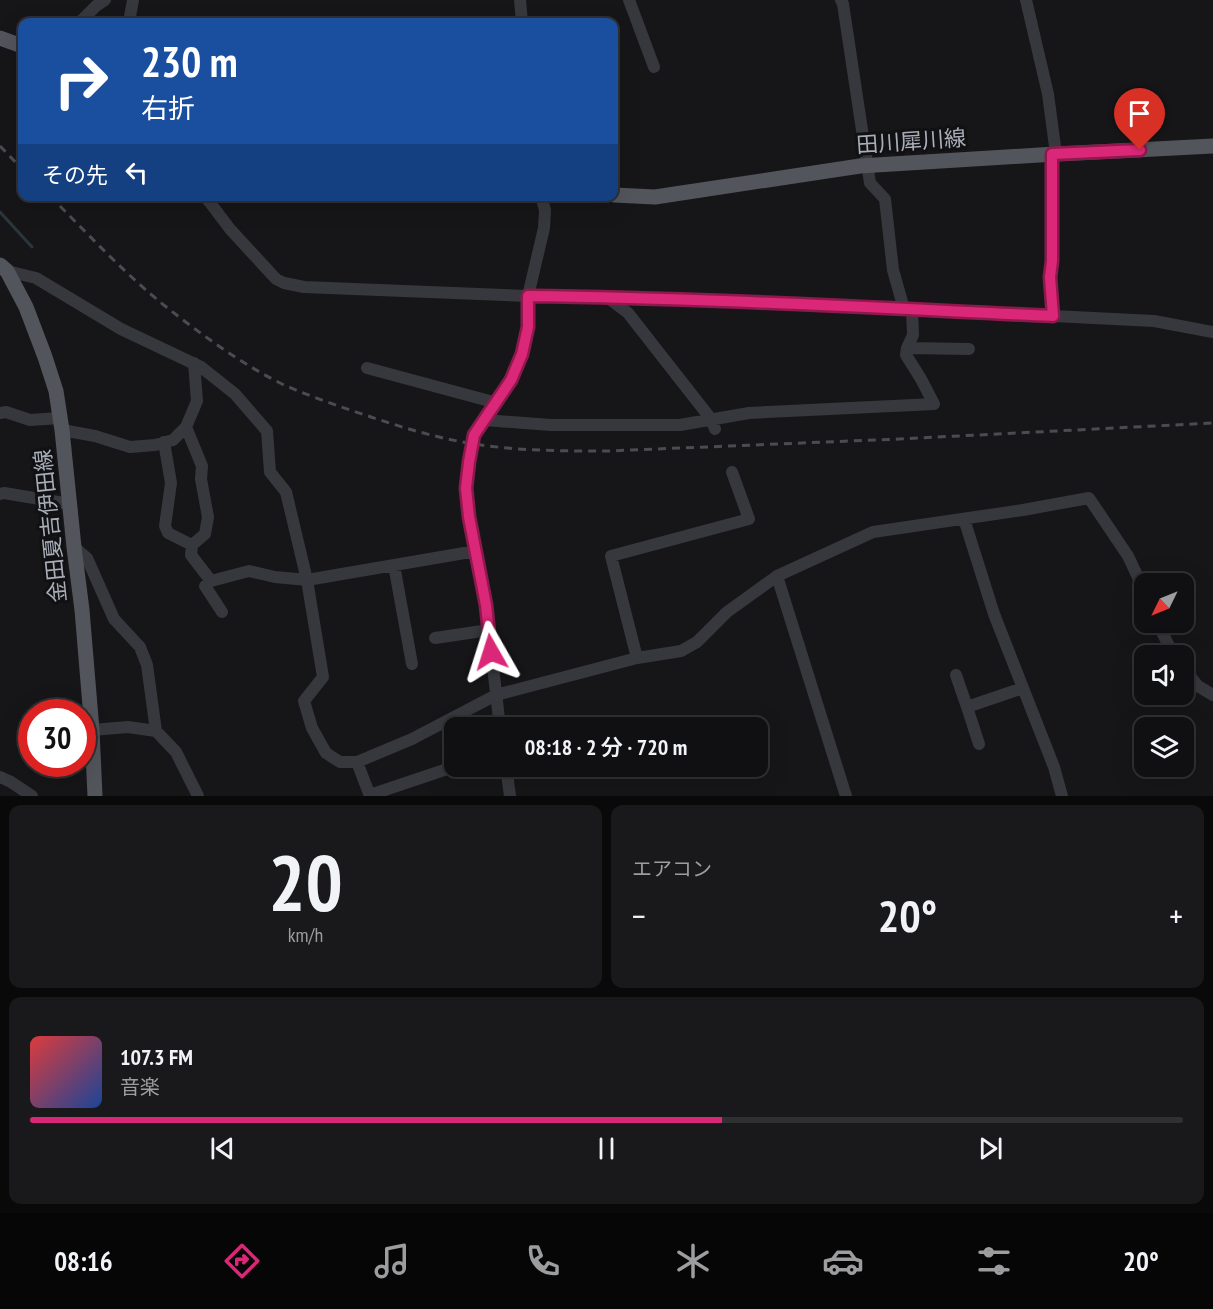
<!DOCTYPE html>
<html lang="ja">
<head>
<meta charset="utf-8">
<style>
  body { margin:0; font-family:"PT Sans Narrow","Noto Sans JP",sans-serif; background:#19191b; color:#f1f3f6; height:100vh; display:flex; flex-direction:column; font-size:22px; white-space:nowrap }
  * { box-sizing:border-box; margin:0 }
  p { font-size:20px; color:#9c9d9f }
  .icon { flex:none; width:33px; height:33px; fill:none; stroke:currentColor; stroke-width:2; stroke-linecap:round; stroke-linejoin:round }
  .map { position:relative; height:796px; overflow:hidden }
  .sheet { display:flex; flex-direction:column; gap:9px; padding:9px; background:#09090a; flex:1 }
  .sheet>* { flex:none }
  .hud { position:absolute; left:18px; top:18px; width:600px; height:183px; border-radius:12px; box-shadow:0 6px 24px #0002,0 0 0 2px #303032; background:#1a4fa0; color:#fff; overflow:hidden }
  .needle { width:39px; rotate:227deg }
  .tools { position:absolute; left:1134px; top:573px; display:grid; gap:12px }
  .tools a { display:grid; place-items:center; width:60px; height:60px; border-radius:12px; background:#101012; box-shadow:0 6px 24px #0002,0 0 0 2px #303032; font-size:30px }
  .speed { position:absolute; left:18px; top:699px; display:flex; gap:12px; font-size:30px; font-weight:700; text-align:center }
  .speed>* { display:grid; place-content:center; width:78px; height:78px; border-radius:50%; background:#101012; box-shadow:0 6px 24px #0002,0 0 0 2px #303032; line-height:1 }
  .speed .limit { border:9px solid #d22; background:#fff; color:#111 }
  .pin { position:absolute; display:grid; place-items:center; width:51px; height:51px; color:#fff; margin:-62px -26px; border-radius:50% 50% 50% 0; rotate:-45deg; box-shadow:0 0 6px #0007 }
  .pin .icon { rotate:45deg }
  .me { position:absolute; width:66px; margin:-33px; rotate:354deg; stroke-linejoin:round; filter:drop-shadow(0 0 4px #0008) }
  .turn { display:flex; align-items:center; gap:21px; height:126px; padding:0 24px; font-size:27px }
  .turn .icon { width:78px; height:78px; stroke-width:2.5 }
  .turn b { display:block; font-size:42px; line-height:51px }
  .then { display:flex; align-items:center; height:57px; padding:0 24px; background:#0003; gap:12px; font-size:22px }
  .big { font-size:45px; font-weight:600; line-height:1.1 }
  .sheet .widget { flex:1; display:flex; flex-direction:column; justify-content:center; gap:9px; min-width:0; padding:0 21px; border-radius:12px; background:#19191b }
  .sheet .dial { align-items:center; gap:0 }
  .dial b { font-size:78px; line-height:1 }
  .song { display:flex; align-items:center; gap:18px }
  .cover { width:72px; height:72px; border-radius:9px; background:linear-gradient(135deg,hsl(0 70% 55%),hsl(220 70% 35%)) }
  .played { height:6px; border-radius:3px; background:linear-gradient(90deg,#db2777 60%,#303032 60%) }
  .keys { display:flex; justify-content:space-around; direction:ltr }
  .heat { display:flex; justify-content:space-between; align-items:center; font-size:33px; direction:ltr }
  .sheet .tiles { flex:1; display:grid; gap:9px; grid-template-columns:1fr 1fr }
  .widget:last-child { grid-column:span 2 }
  .trip { position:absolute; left:444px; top:717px; width:324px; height:60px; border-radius:12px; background:#101012; box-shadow:0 6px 24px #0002,0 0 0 2px #303032; font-weight:600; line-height:60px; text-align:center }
  .menu { display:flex; height:96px; justify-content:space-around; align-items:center; background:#060607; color:#9c9d9f }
  .menu .icon { width:42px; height:42px }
  .menu .active { color:#db2777 }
  .menu b { font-size:27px; color:#f1f3f6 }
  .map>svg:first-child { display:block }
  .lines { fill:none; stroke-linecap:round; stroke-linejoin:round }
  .stream { stroke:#2c353c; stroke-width:3 }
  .minor { stroke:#37383d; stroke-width:12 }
  .major { stroke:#53555c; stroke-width:15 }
  .rail { stroke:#4a4c52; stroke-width:3; stroke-dasharray:8 6; stroke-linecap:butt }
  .route-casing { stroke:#8e194d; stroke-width:15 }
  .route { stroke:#db2777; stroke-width:10 }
  .labels { text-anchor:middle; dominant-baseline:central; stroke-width:6; stroke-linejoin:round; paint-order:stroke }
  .street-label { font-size:22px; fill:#a8adb8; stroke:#111113 }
</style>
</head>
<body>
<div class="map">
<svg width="1213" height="796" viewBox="0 0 1213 796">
  <rect width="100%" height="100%" fill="#161618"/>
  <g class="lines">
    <path class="stream" d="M0 212 32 247"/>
    <path class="minor" d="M520 0 522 22
      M629 0 654 67
      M841 0 843 4 870 183 885 199 893 270 904 309
      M1026 0 1048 94 1056 154
      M80 22 96 6 105 0
      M129 22 133 0
      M1051 154 1052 261 1050 277 1053 316
      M205 196 230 229 276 279 284 283 304 287 528 296 607 297 809 304 1053 316 1154 321 1213 332
      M7 271 36 278 121 329 201 367 235 394 267 431 270 472 286 492 307 580 476 551
      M607 297 628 313 711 419 715 429
      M907 348 969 349
      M367 368 497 403
      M0 413 6 412 30 420 60 418
      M485 420 551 425H680L749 413 934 404 921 379 906 355 907 348 913 335 912 310
      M186 427 202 466 201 479 208 517 205 534 192 545 191 555 211 581 249 571 275 577 307 580 323 677 304 701 312 728 326 753 340 762H357L412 739 496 695 637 658 681 651 697 642 727 612 777 576 873 532 1023 510 1089 498 1128 556 1144 590
      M62 430 95 436 130 447 155 445 173 440 186 427 197 401 194 363
      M164 442 171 483 165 526 168 533 192 545
      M0 494 4 493 70 504
      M964 519 994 614 1054 767 1062 796
      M74 547 87 558 114 619 140 647 147 665 156 731 176 752 198 796
      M394 565 412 664
      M777 576 846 796
      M211 581 205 586 222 612
      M1157 622 1174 656
      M435 638 489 630
      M637 658 611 556 749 519 732 472
      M1184 669 1198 686 1213 695
      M956 675 967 707
      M500 728 486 605 469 517 467 488 469 462 474 435 511 380 523 354 528 327V296L544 228 545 210 541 196
      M92 730 128 727 156 731
      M979 744 967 707 1023 688
      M357 762 370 796
      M506 766 510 796
      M0 777 11 782 32 796
      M370 795 456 766"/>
    <path class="major" d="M0 38 22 46
      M614 195 655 197 860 166 1039 155 1213 146
      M0 265 7 271 26 307 45 357 56 391 62 430 74 547 82 610 92 730 95 796"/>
    <path class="rail" d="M0 146 22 169
      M50 196C88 234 124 273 165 306 202 335 240 363 282 384 311 397 341 407 371 417 407 429 444 440 481 445 523 451 566 451 608 451L899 439 1213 423"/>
  </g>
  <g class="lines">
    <defs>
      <path id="route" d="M491 652 486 605 469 517 466 488 469 462 474 435 511 380 522 354 528 327V296C704 298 878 308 1053 316L1050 277 1052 261V154L1140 150"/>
    </defs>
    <use href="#route" class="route-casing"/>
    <use href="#route" class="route"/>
  </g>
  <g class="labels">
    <g class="street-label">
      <text transform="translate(911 141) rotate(-4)">田川犀川線</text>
      <text transform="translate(50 526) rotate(-96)">金田夏吉伊田線</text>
    </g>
  </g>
</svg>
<div class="tools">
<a><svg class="needle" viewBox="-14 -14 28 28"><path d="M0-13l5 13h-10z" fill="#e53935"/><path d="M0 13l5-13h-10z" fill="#9c9d9f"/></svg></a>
<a><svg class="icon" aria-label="sound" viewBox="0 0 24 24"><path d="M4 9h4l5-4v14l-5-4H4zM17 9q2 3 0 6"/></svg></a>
<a><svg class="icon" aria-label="layers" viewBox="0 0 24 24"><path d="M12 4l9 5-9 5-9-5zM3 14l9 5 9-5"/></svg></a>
</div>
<div class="speed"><div class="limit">30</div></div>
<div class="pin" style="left:1140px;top:150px;background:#d93025"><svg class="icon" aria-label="arrive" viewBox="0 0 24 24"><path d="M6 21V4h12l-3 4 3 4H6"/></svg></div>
<svg class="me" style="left:491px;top:652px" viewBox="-20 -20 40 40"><path d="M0-17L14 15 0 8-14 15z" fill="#db2777" stroke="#fff" stroke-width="4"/></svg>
<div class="trip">08:18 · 2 分 · 720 m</div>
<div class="hud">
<div class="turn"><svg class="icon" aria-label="right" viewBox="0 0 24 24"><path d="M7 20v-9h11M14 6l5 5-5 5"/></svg><div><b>230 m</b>右折</div></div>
<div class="then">その先<svg class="icon" aria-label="left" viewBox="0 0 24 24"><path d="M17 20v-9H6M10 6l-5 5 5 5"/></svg></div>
</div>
</div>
<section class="sheet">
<div class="tiles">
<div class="widget dial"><b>20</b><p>km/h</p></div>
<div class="widget"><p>エアコン</p>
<div class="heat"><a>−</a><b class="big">20°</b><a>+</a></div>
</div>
<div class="widget">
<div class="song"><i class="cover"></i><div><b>107.3 FM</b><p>音楽</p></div></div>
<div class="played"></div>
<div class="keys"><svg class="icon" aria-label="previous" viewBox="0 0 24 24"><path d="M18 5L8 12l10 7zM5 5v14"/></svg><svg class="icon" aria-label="pause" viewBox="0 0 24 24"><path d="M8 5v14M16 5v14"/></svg><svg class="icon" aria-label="next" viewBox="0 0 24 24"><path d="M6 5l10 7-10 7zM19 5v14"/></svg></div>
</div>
</div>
</section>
<nav class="menu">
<b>08:16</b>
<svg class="icon active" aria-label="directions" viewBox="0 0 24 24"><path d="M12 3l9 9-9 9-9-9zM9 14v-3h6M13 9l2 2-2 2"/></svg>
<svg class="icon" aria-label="music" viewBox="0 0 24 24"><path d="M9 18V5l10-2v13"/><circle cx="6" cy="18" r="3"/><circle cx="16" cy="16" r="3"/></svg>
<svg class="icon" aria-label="phone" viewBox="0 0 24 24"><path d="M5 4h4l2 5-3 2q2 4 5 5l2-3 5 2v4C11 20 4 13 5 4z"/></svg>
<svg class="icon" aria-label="climate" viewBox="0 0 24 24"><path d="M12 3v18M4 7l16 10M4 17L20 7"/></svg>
<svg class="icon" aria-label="car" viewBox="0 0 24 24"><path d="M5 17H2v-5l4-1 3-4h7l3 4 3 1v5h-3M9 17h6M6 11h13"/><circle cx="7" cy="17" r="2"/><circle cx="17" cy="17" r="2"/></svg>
<svg class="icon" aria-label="filters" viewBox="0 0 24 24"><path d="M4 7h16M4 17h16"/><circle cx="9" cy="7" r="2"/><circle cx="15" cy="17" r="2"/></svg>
<b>20°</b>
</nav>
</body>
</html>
